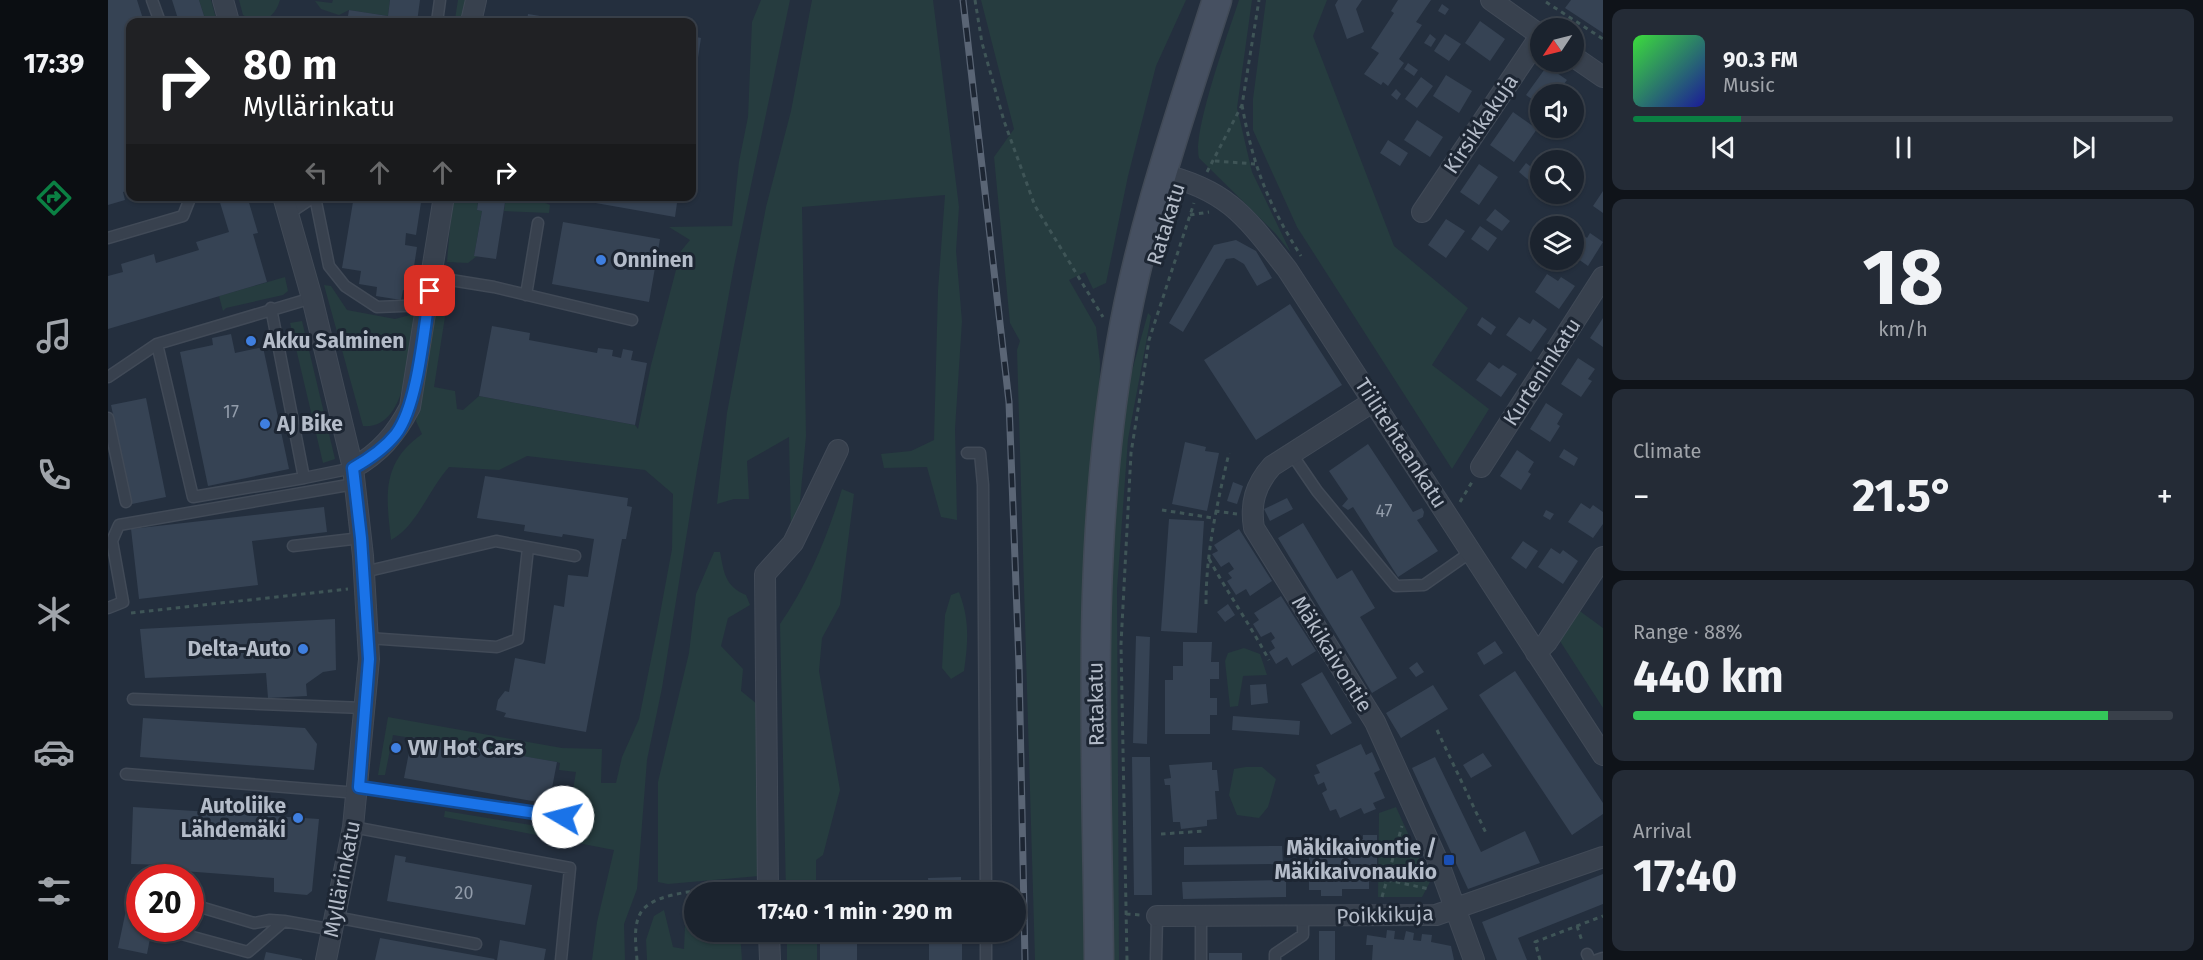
<!DOCTYPE html>
<html lang="en">
<head>
<meta charset="utf-8">
<style>
  body { margin:0; font-family:"Fira Sans",sans-serif; background:#242b36; color:#f1f3f6; height:100vh; display:flex; flex-direction:column; font-size:22px; white-space:nowrap }
  * { box-sizing:border-box; margin:0 }
  p { font-size:20px; color:#a0a4aa }
  .icon { flex:none; width:33px; height:33px; fill:none; stroke:currentColor; stroke-width:2; stroke-linecap:round; stroke-linejoin:round }
  .map { position:relative; flex:1; overflow:hidden }
  .side { display:flex; flex-direction:column; gap:9px; padding:9px; background:#0f1319; width:600px }
  .side>* { flex:none }
  .hud { position:absolute; left:18px; top:18px; width:570px; height:183px; border-radius:12px; box-shadow:0 2px 4px #0004,0 0 0 2px #39404a; background:#202124; color:#fff; overflow:hidden }
  .needle { width:39px; rotate:235deg }
  .buttons { position:absolute; left:1422px; top:18px; display:grid; gap:12px }
  .buttons a { display:grid; place-items:center; width:54px; height:54px; border-radius:50%; background:#1b232e; box-shadow:0 2px 4px #0004,0 0 0 2px #39404a; font-size:30px }
  .speed { position:absolute; left:18px; top:864px; display:flex; gap:12px; font-size:30px; font-weight:700; text-align:center }
  .speed>* { display:grid; place-content:center; width:78px; height:78px; border-radius:50%; background:#1b232e; box-shadow:0 2px 4px #0004,0 0 0 2px #39404a; line-height:1 }
  .speed .limit { border:9px solid #d22; background:#fff; color:#111 }
  .pin { position:absolute; display:grid; place-items:center; width:51px; height:51px; color:#fff; margin:-26px; border-radius:12px; box-shadow:0 3px 9px #0006 }
  .me { position:absolute; width:66px; margin:-33px; rotate:278deg; stroke-linejoin:round; filter:drop-shadow(0 0 4px #0008) }
  .turn { display:flex; align-items:center; gap:21px; height:126px; padding:0 18px; font-size:27px }
  .turn .icon { width:78px; height:78px; stroke-width:2.5 }
  .turn b { display:block; font-size:42px; line-height:51px }
  .lanes { display:flex; align-items:center; height:57px; padding:0 18px; background:#0003; justify-content:center; gap:30px; direction:ltr }
  .lanes .off { opacity:.35 }
  .big { font-size:45px; font-weight:700; line-height:1.1 }
  .side .tile { flex:1; display:flex; flex-direction:column; justify-content:center; gap:9px; min-width:0; padding:0 21px; border-radius:12px; background:#242b36 }
  .side .dial { align-items:center; gap:0 }
  .dial b { font-size:78px; line-height:1 }
  .song { display:flex; align-items:center; gap:18px }
  .cover { width:72px; height:72px; border-radius:9px; background:linear-gradient(135deg,hsl(120 70% 55%),hsl(240 70% 35%)) }
  .played { height:6px; border-radius:3px; background:linear-gradient(90deg,#0b8043 20%,#39404a 20%) }
  .keys { display:flex; justify-content:space-around; direction:ltr }
  .heat { display:flex; justify-content:space-between; align-items:center; font-size:33px; direction:ltr }
  .charge { height:9px; border-radius:4px; background:linear-gradient(90deg,#34c759 88%,#39404a 0) }
  .trip { position:absolute; left:576px; top:882px; width:342px; height:60px; border-radius:30px; background:#1b232e; box-shadow:0 2px 4px #0004,0 0 0 2px #39404a; font-weight:700; line-height:60px; text-align:center }
  main { display:flex; flex:1; min-height:0 }
  .tabs { display:flex; flex-direction:column; width:108px; justify-content:space-around; align-items:center; background:#0b0e12; color:#a0a4aa }
  .tabs .icon { width:42px; height:42px }
  .tabs .on { color:#0b8043 }
  .tabs b { font-size:27px; color:#f1f3f6 }
  .map>svg:first-child { display:block }
  .green { fill:#263c3f }
  .building { fill:#364354 }
  .lines { fill:none; stroke-linecap:round; stroke-linejoin:round }
  .service-casing { stroke:#414a57; stroke-width:13 }
  .minor-casing { stroke:#414a57; stroke-width:22 }
  .secondary-casing { stroke:#414a57; stroke-width:31 }
  .path { stroke:#3f5557; stroke-width:3; stroke-dasharray:4.5 4.5; stroke-linecap:butt }
  .service { stroke:#38414e; stroke-width:10 }
  .minor { stroke:#38414e; stroke-width:20 }
  .secondary { stroke:#465061; stroke-width:28 }
  .rail-casing { stroke:#5a6575; stroke-width:7 }
  .rail { stroke:#1d2633; stroke-width:4.5; stroke-dasharray:14; stroke-linecap:butt }
  .route-casing { stroke:#114b97; stroke-width:15 }
  .route { stroke:#1a73e8; stroke-width:10 }
  .shop-dot { fill:#3f7fe0; stroke:#1d2633; stroke-width:2 }
  .transit-dot { fill:#1a4fb4; stroke:#1d2633; stroke-width:2 }
  .labels { text-anchor:middle; dominant-baseline:central; stroke-width:6; stroke-linejoin:round; paint-order:stroke }
  .number-label { font-size:18px; fill:#929caa }
  .street-label { font-size:21px; fill:#b4bcc9; stroke:#1d2633 }
  .poi-label { font-size:21px; font-weight:bold; fill:#b4bcc9; stroke:#1d2633; text-anchor:start }
</style>
</head>
<body>
<main>
<nav class="tabs">
<b>17:39</b>
<svg class="icon on" aria-label="directions" viewBox="0 0 24 24"><path d="M12 3l9 9-9 9-9-9zM9 14v-3h6M13 9l2 2-2 2"/></svg>
<svg class="icon" aria-label="music" viewBox="0 0 24 24"><path d="M9 18V5l10-2v13"/><circle cx="6" cy="18" r="3"/><circle cx="16" cy="16" r="3"/></svg>
<svg class="icon" aria-label="phone" viewBox="0 0 24 24"><path d="M5 4h4l2 5-3 2q2 4 5 5l2-3 5 2v4C11 20 4 13 5 4z"/></svg>
<svg class="icon" aria-label="climate" viewBox="0 0 24 24"><path d="M12 3v18M4 7l16 10M4 17L20 7"/></svg>
<svg class="icon" aria-label="car" viewBox="0 0 24 24"><path d="M5 17H2v-5l4-1 3-4h7l3 4 3 1v5h-3M9 17h6M6 11h13"/><circle cx="7" cy="17" r="2"/><circle cx="17" cy="17" r="2"/></svg>
<svg class="icon" aria-label="filters" viewBox="0 0 24 24"><path d="M4 7h16M4 17h16"/><circle cx="9" cy="7" r="2"/><circle cx="15" cy="17" r="2"/></svg>
</nav>
<div class="map">
<svg width="1495" height="960" viewBox="0 0 1495 960">
  <rect width="100%" height="100%" fill="#242f3e"/>
  <path class="green" d="M91 0H103L109 22H98Z
    M131 0H172C168 14 160 21 145 22L135 15Z
    M225 0H282L280 16 241 10 231 15 213 9 207 1 224 3Z
    M350 0H358L354 22 347 19Z
    M653 0H682L626 266 589 470 554 688 539 760 529 889 516 924 517 960H484L489 922 506 850 336 817 337 811 441 828 460 820 468 772 451 770 452 763 449 762 285 735 277 775H270L280 717 454 748 494 749 493 783H508L514 757 531 719 549 630 564 549 565 494 537 470 419 456 391 470 341 467C321 489 309 526 283 540 278 496 273 463 314 434L308 421 328 304 335 294 339 295V304L326 387 347 391 349 409 355 410 371 396 527 425 530 429 543 365 573 251 582 240 561 227 624 226 631 162 640 117 644 22Z
    M704 0H825L851 207 848 251 854 321 847 429 849 520 833 517 819 467 776 468 773 454 803 451 826 440 830 290 837 195 694 207 698 436 690 523 683 532 681 437 639 461 641 499H626L609 504 619 413 658 207 683 111Z
    M873 0H1078L1048 66 1020 176 998 283 985 289 977 272 961 280 988 327 992 363 981 960H927L909 350 912 341 902 323 886 157 906 129Z
    M1131 0H1144L1129 108 1144 172 1183 253 1167 233 1091 158C1084 132 1121 31 1131 0Z
    M1158 0H1219L1205 36 1286 246 1360 308 1324 365 1381 409 1344 469 1189 227 1145 130V99Z
    M398 197H431V200L442 205 441 213 396 211Z
    M349 198 370 201 369 210 374 211 366 256H369L360 263 339 262 344 202Z
    M177 277 180 291 175 295 118 308 115 311 111 296Z
    M216 285 223 286 239 310 287 319 306 314C301 347 301 430 255 426Z
    M1040 313 1043 316 1020 439 1009 589 1011 960H1002L999 653 1009 444 1022 378Z
    M194 321 227 459 215 463 182 323Z
    M734 489 746 494 732 605 714 638 711 671 732 790 715 855 708 860V892H678L672 624C701 582 719 537 734 489Z
    M606 552H612C616 573 617 586 638 595L642 605 620 618 613 646 635 669 633 691 649 704 651 876 560 884 550 882V782L581 653 588 594Z
    M851 592C862 621 860 642 856 671L843 679 834 668 837 615 843 595Z
    M1469 609 1495 628V708L1450 638Z
    M1136 648 1152 654 1159 675 1135 676 1130 706 1122 707 1117 661 1120 653Z
    M1138 767H1154L1168 779 1160 807 1151 818 1129 815 1121 795 1126 769Z
    M1288 807 1322 882 1314 897H1270L1271 813Z
    M556 910 565 947 576 949 577 926 586 914V932H632L634 960H539L538 940 546 916Z
    M679 932H709V960H679Z"/>
  <path class="building" d="M0 0H29L36 22H22V190L15 192 17 200 0 205Z
    M64 0H91L98 22H71Z
    M282 0H312L309 22H239L241 10 280 16Z
    M1230 0H1254L1248 9 1256 32 1239 39 1227 5Z
    M1290 0H1323L1308 22 1314 25 1291 59 1296 63 1280 86 1275 82 1273 85 1256 74 1271 53 1263 48 1286 13 1283 11Z
    M1463 0H1495V33L1457 8Z
    M1334 4 1341 9 1337 15 1330 11Z
    M420 14 450 19 449 22H419Z
    M466 16 496 21V22H465Z
    M1372 21 1397 39 1382 61 1357 43Z
    M1322 34 1328 39 1323 47 1316 43Z
    M1337 34 1353 44 1341 61 1326 51Z
    M584 36 593 38 586 84 584 83Z
    M1300 63 1310 70 1306 76 1296 69Z
    M1439 66 1459 80 1448 94H1432V105L1418 95Z
    M1338 75 1364 91 1351 113 1325 96Z
    M1313 77 1325 86 1309 108 1297 99Z
    M1288 89 1293 94 1289 100 1283 95Z
    M1405 112 1429 129 1406 162 1382 145Z
    M1309 120 1335 137 1322 157 1296 140Z
    M1439 128H1461L1455 137Z
    M1280 140 1300 153 1292 166 1272 153Z
    M1418 163 1431 173 1424 183 1411 172Z
    M1371 164 1390 177 1371 205 1352 192Z
    M1495 191V213L1485 206Z
    M110 196H139L150 233 145 234 159 282 0 329V276L15 272 13 264 46 254 48 263 91 250 88 242 121 232Z
    M246 196H314L308 235 298 233 297 245 309 247 302 292 295 290 293 300 268 296 269 287 251 284 253 271 234 268Z
    M371 196H398L388 259 366 256 374 211 369 210Z
    M448 196H570L567 217Z
    M1387 209 1402 221 1394 231 1378 220Z
    M1338 219 1357 231 1338 258 1320 245Z
    M455 222 552 239 541 302 444 284Z
    M1372 226 1389 238 1380 251 1363 239Z
    M1432 227V243L1425 238Z
    M1468 230 1479 238 1482 233 1495 242 1480 266 1466 256V234Z
    M1128 240 1148 251 1164 278 1149 286 1136 264 1126 258 1118 259 1075 332 1061 323 1106 245Z
    M1439 274 1450 281 1453 277 1467 286 1451 309 1427 292Z
    M1182 304 1234 385 1148 440 1096 360Z
    M1374 317 1388 327 1383 335 1369 325Z
    M1411 317 1422 324 1425 319 1439 329 1423 352 1398 335Z
    M1495 318V347L1482 338Z
    M384 326 422 333 421 340 489 353 490 348 505 350 504 356 513 358 515 349 525 351 523 360 539 363 527 425 371 396Z
    M123 334 127 353 155 347 181 469 100 486 72 352 105 345 104 338Z
    M1470 358 1487 369 1480 379 1484 381 1473 397 1453 384Z
    M1381 362 1391 369 1395 365 1409 374 1393 397 1368 380Z
    M38 398 58 497 24 504 3 405Z
    M1438 403 1455 414 1449 424 1452 426 1442 442 1422 429Z
    M1077 442 1098 447 1097 451 1111 453 1099 511 1064 504Z
    M1260 444 1305 512 1314 508 1316 512 1315 517 1309 520 1330 551 1290 577 1245 507 1240 510 1234 506 1240 499 1221 471Z
    M1456 449 1470 458 1466 466 1451 457Z
    M1409 450 1426 462 1420 472 1423 474 1413 490 1392 476Z
    M377 476 520 498 519 506 524 507 518 539H514L478 732 396 717 398 713 388 710 390 700 397 691 401 692 407 658 437 664 446 605 456 607 460 575 480 577 486 539 455 534 454 537 416 531 417 525 369 518Z
    M1125 482 1135 486 1129 504 1119 501Z
    M1179 498 1185 509 1162 521 1156 509Z
    M1473 503 1482 509 1485 505 1495 512V524L1485 538 1460 522Z
    M216 507 219 532 144 541 150 585 31 599 23 529Z
    M1438 510 1446 514 1442 520 1435 516Z
    M1061 519 1096 521 1089 633 1053 631Z
    M1195 523 1229 579 1244 570 1267 608 1252 617 1289 678 1264 693 1170 538Z
    M1131 529 1164 581 1142 596 1138 589 1128 595 1119 581 1124 578 1120 573 1126 569 1121 562 1113 567 1104 554 1110 551 1106 545Z
    M1415 541 1430 551 1418 569 1403 558Z
    M1443 548 1452 554 1455 550 1470 561 1455 584 1430 567Z
    M1173 596 1208 651 1184 666 1179 657 1168 664 1161 652 1167 648 1163 641 1167 638 1163 632 1153 637 1145 624 1151 620 1146 613Z
    M1120 604 1127 615 1117 622 1109 612Z
    M227 619 228 670 215 672 198 684 199 696 160 698 158 673 37 678 32 629Z
    M1028 636 1042 637 1039 744 1025 743Z
    M1387 641 1395 653 1376 665 1369 653Z
    M1075 642H1104L1103 662H1111V679H1102V698H1109V715H1102V734H1057V680H1065V666H1075Z
    M1309 662 1316 672 1308 677 1301 668Z
    M1407 671 1495 803V814L1464 835 1371 695Z
    M1214 672 1244 723 1223 735 1193 684Z
    M1158 684 1160 703 1143 705 1142 685Z
    M1325 685 1340 709 1293 738 1278 713Z
    M1125 716 1192 721 1191 735 1124 730Z
    M35 718 197 728 209 744 206 770 32 757Z
    M304 737 449 762 441 804 296 778Z
    M1253 744 1258 755 1264 752 1272 770 1266 773 1277 798 1265 803 1268 809 1256 814 1253 808 1232 818 1228 809 1222 811 1214 793 1219 790 1216 782 1210 785 1206 775 1212 773 1208 765Z
    M1375 753 1384 766 1363 778 1355 765Z
    M1024 757H1042L1044 895H1026Z
    M1327 757 1373 852 1417 831 1432 863 1360 889 1304 768Z
    M1104 762V770H1109L1111 791H1107L1109 819 1099 820V826L1073 829 1072 822H1065L1062 785H1057L1056 779 1063 778 1061 765Z
    M25 807 211 819 204 891 199 895 166 892V878L62 870V865L23 864Z
    M1255 835H1269V850H1261V855H1269V874H1261V889H1234V896H1213V890H1201V849H1211V841H1223V848H1244V839H1255Z
    M1174 846 1175 864 1076 865V847Z
    M287 855 298 857 297 862 424 885 417 925 279 901Z
    M1495 874V904L1410 938 1419 960H1389L1374 922Z
    M25 877 32 878V928H44L39 954 10 948Z
    M853 877V892H821L820 878Z
    M1178 880V897L1075 899 1074 882Z
    M1279 930 1287 931 1286 939 1296 940 1298 931 1306 933 1305 940 1313 941 1314 934 1324 935 1323 942 1343 946 1346 960H1264L1265 945H1258L1259 935 1278 938Z
    M1211 931H1227V960H1211Z
    M712 932H749V960H712Z
    M821 932H854V960H821Z
    M272 938 387 959 386 960H267Z
    M392 940 438 949 436 960H389Z
    M158 952 194 959V960H156Z
    M1101 953H1134V960H1101Z"/>
  <g class="lines">
    <defs>
      <path id="service" d="M44 0 52 22
        M329 22 332 0
        M207 197 221 266 237 286 269 307 320 305
        M180 214 207 196
        M0 238 75 216 83 196
        M324 277 386 287 524 320
        M418 295 430 223
        M163 308 196 478 245 468
        M49 344 85 497 196 478
        M0 377 49 344 204 298
        M0 418 18 502
        M859 453H872L875 485 878 892
        M1183 453 1209 491 1288 586 1316 585 1363 552
        M185 546 253 538
        M256 572 388 541 467 556
        M0 608 15 602 4 541 11 525 246 484
        M260 638 389 647 410 639 420 548
        M25 699 256 708
        M18 774 250 793
        M251 787 455 817
        M245 827 462 868 453 960
        M82 904 146 923 162 920 176 921 226 930
        M227 917 368 944
        M1093 917V960
        M71 928 70 933 140 952 176 921
        M878 932V960
        M1479 954 1482 960
        M1048 960 1049 916
        M1167 960V954L1195 935V917
        M1489 960 1495 958"/>
      <path id="minor" d="M115 0 121 22
        M1383 0 1432 35
        M363 22 368 0
        M1466 57 1495 77
        M1053 174C1120 190 1138 217 1179 269L1495 755
        M175 196 204 298 245 468 255 556 261 659 245 827 218 960
        M1314 212 1432 36
        M1266 401 1164 466C1147 485 1142 504 1146 528L1267 722 1331 864 1366 960
        M1373 467 1495 277
        M245 468C272 453 288 434 302 407L336 196
        M1428 653 1439 642 1495 557
        M660 892 657 574 685 543 730 450
        M1049 916 1328 915 1495 857
        M661 932 662 960"/>
      <path id="secondary" d="M991 960C989 755 977 547 1013 344 1033 226 1073 113 1109 0"/>
    </defs>
    <use href="#service" class="service-casing"/>
    <use href="#minor" class="minor-casing"/>
    <use href="#secondary" class="secondary-casing"/>
    <path class="path" d="M867 0 874 43 896 121 927 206 995 317
      M1438 2 1495 39
      M1134 105C1145 166 1160 204 1193 256
      M1107 161 1147 164
      M1099 172 1134 105 1151 0
      M1082 215 1101 212
      M1352 502 1364 482
      M1054 510 1105 518
      M1107 511 1129 514
      M1101 559C1120 593 1142 625 1161 660
      M1098 604C1098 552 1109 504 1121 453
      M23 613 240 589
      M1329 730 1378 833
      M1053 834 1097 831
      M1279 880 1321 889
      M1274 897 1294 826
      M1018 914 1033 915
      M1469 926 1474 941
      M529 960C528 946 525 927 532 914 545 888 617 889 643 888
      M1019 960 1013 644 1023 453 1041 340 1086 203
      M1432 960 1427 942 1495 916"/>
    <use href="#service" class="service"/>
    <use href="#minor" class="minor"/>
    <use href="#secondary" class="secondary"/>
    <defs>
      <path id="rail" d="M855 0 901 402 911 665 917 960"/>
    </defs>
    <use href="#rail" class="rail-casing"/>
    <use href="#rail" class="rail"/>
  </g>
  <g class="lines">
    <defs>
      <path id="route" d="M322 291C316 329 310 405 288 434 277 448 261 459 245 468L253 538 261 659 251 787 455 817"/>
    </defs>
    <use href="#route" class="route-casing"/>
    <use href="#route" class="route"/>
  </g>
  <g class="shop-dot">
    <circle cx="493" cy="260" r="6"/>
    <circle cx="143" cy="341" r="6"/>
    <circle cx="157" cy="424" r="6"/>
    <circle cx="195" cy="649" r="6"/>
    <circle cx="288" cy="748" r="6"/>
    <circle cx="190" cy="818" r="6"/>
  </g>
  <rect class="transit-dot" x="1335" y="854" width="12" height="12" rx="3"/>
  <g class="labels">
    <g class="number-label">
      <text x="123" y="412">17</text>
      <text x="1276" y="511">47</text>
      <text x="356" y="893">20</text>
    </g>
    <g class="street-label">
      <text transform="translate(1373 124) rotate(-56)">Kirsikkakuja</text>
      <text transform="translate(1058 224) rotate(-73)">Ratakatu</text>
      <text transform="translate(1434 372) rotate(-57)">Kurteninkatu</text>
      <text transform="translate(1293 443) rotate(57)">Tiilitehtaankatu</text>
      <text transform="translate(1224 654) rotate(58)">Mäkikaivontie</text>
      <text transform="translate(988 704) rotate(-91)">Ratakatu</text>
      <text transform="translate(234 879) rotate(-79)">Myllärinkatu</text>
      <text transform="translate(1277 915) rotate(-2)">Poikkikuja</text>
    </g>
    <g class="poi-label">
      <text x="505" y="260">Onninen</text>
      <text x="155" y="341">Akku Salminen</text>
      <text x="169" y="424">AJ Bike</text>
      <text x="183" y="649" text-anchor="end">Delta-Auto</text>
      <text x="300" y="748">VW Hot Cars</text>
      <text x="178" y="806" text-anchor="end">Autoliike<tspan x="178" dy="24">Lähdemäki</tspan></text>
      <text x="1329" y="848" text-anchor="end">Mäkikaivontie /<tspan x="1329" dy="24">Mäkikaivonaukio</tspan></text>
    </g>
  </g>
</svg>
<div class="buttons">
<a><svg class="needle" viewBox="-14 -14 28 28"><path d="M0-13l5 13h-10z" fill="#e53935"/><path d="M0 13l5-13h-10z" fill="#a0a4aa"/></svg></a>
<a><svg class="icon" aria-label="sound" viewBox="0 0 24 24"><path d="M4 9h4l5-4v14l-5-4H4zM17 9q2 3 0 6"/></svg></a>
<a><svg class="icon" aria-label="search" viewBox="0 0 24 24"><circle cx="10" cy="10" r="6"/><path d="M15 15l6 6"/></svg></a>
<a><svg class="icon" aria-label="layers" viewBox="0 0 24 24"><path d="M12 4l9 5-9 5-9-5zM3 14l9 5 9-5"/></svg></a>
</div>
<div class="speed"><div class="limit">20</div></div>
<div class="pin" style="left:322px;top:291px;background:#d93025"><svg class="icon" aria-label="arrive" viewBox="0 0 24 24"><path d="M6 21V4h12l-3 4 3 4H6"/></svg></div>
<svg class="me" style="left:455px;top:817px" viewBox="-20 -20 40 40"><circle r="19" fill="#fff"/><path d="M0-13L10 11 0 6-10 11z" fill="#1a73e8"/></svg>
<div class="trip">17:40 · 1 min · 290 m</div>
<div class="hud">
<div class="turn"><svg class="icon" aria-label="right" viewBox="0 0 24 24"><path d="M7 20v-9h11M14 6l5 5-5 5"/></svg><div><b>80 m</b>Myllärinkatu</div></div>
<div class="lanes"><svg class="icon off" aria-label="left" viewBox="0 0 24 24"><path d="M17 20v-9H6M10 6l-5 5 5 5"/></svg><svg class="icon off" aria-label="ahead" viewBox="0 0 24 24"><path d="M12 20V5M6 11l6-6 6 6"/></svg><svg class="icon off" aria-label="ahead" viewBox="0 0 24 24"><path d="M12 20V5M6 11l6-6 6 6"/></svg><svg class="icon" aria-label="right" viewBox="0 0 24 24"><path d="M7 20v-9h11M14 6l5 5-5 5"/></svg></div>
</div>
</div>
<section class="side">
<div class="tile">
<div class="song"><i class="cover"></i><div><b>90.3 FM</b><p>Music</p></div></div>
<div class="played"></div>
<div class="keys"><svg class="icon" aria-label="previous" viewBox="0 0 24 24"><path d="M18 5L8 12l10 7zM5 5v14"/></svg><svg class="icon" aria-label="pause" viewBox="0 0 24 24"><path d="M8 5v14M16 5v14"/></svg><svg class="icon" aria-label="next" viewBox="0 0 24 24"><path d="M6 5l10 7-10 7zM19 5v14"/></svg></div>
</div>
<div class="tile dial"><b>18</b><p>km/h</p></div>
<div class="tile"><p>Climate</p>
<div class="heat"><a>−</a><b class="big">21.5°</b><a>+</a></div>
</div>
<div class="tile"><p>Range · 88%</p><b class="big">440 km</b><div class="charge"></div></div>
<div class="tile"><p>Arrival</p><b class="big">17:40</b></div>
</section>
</main>
</body>
</html>
